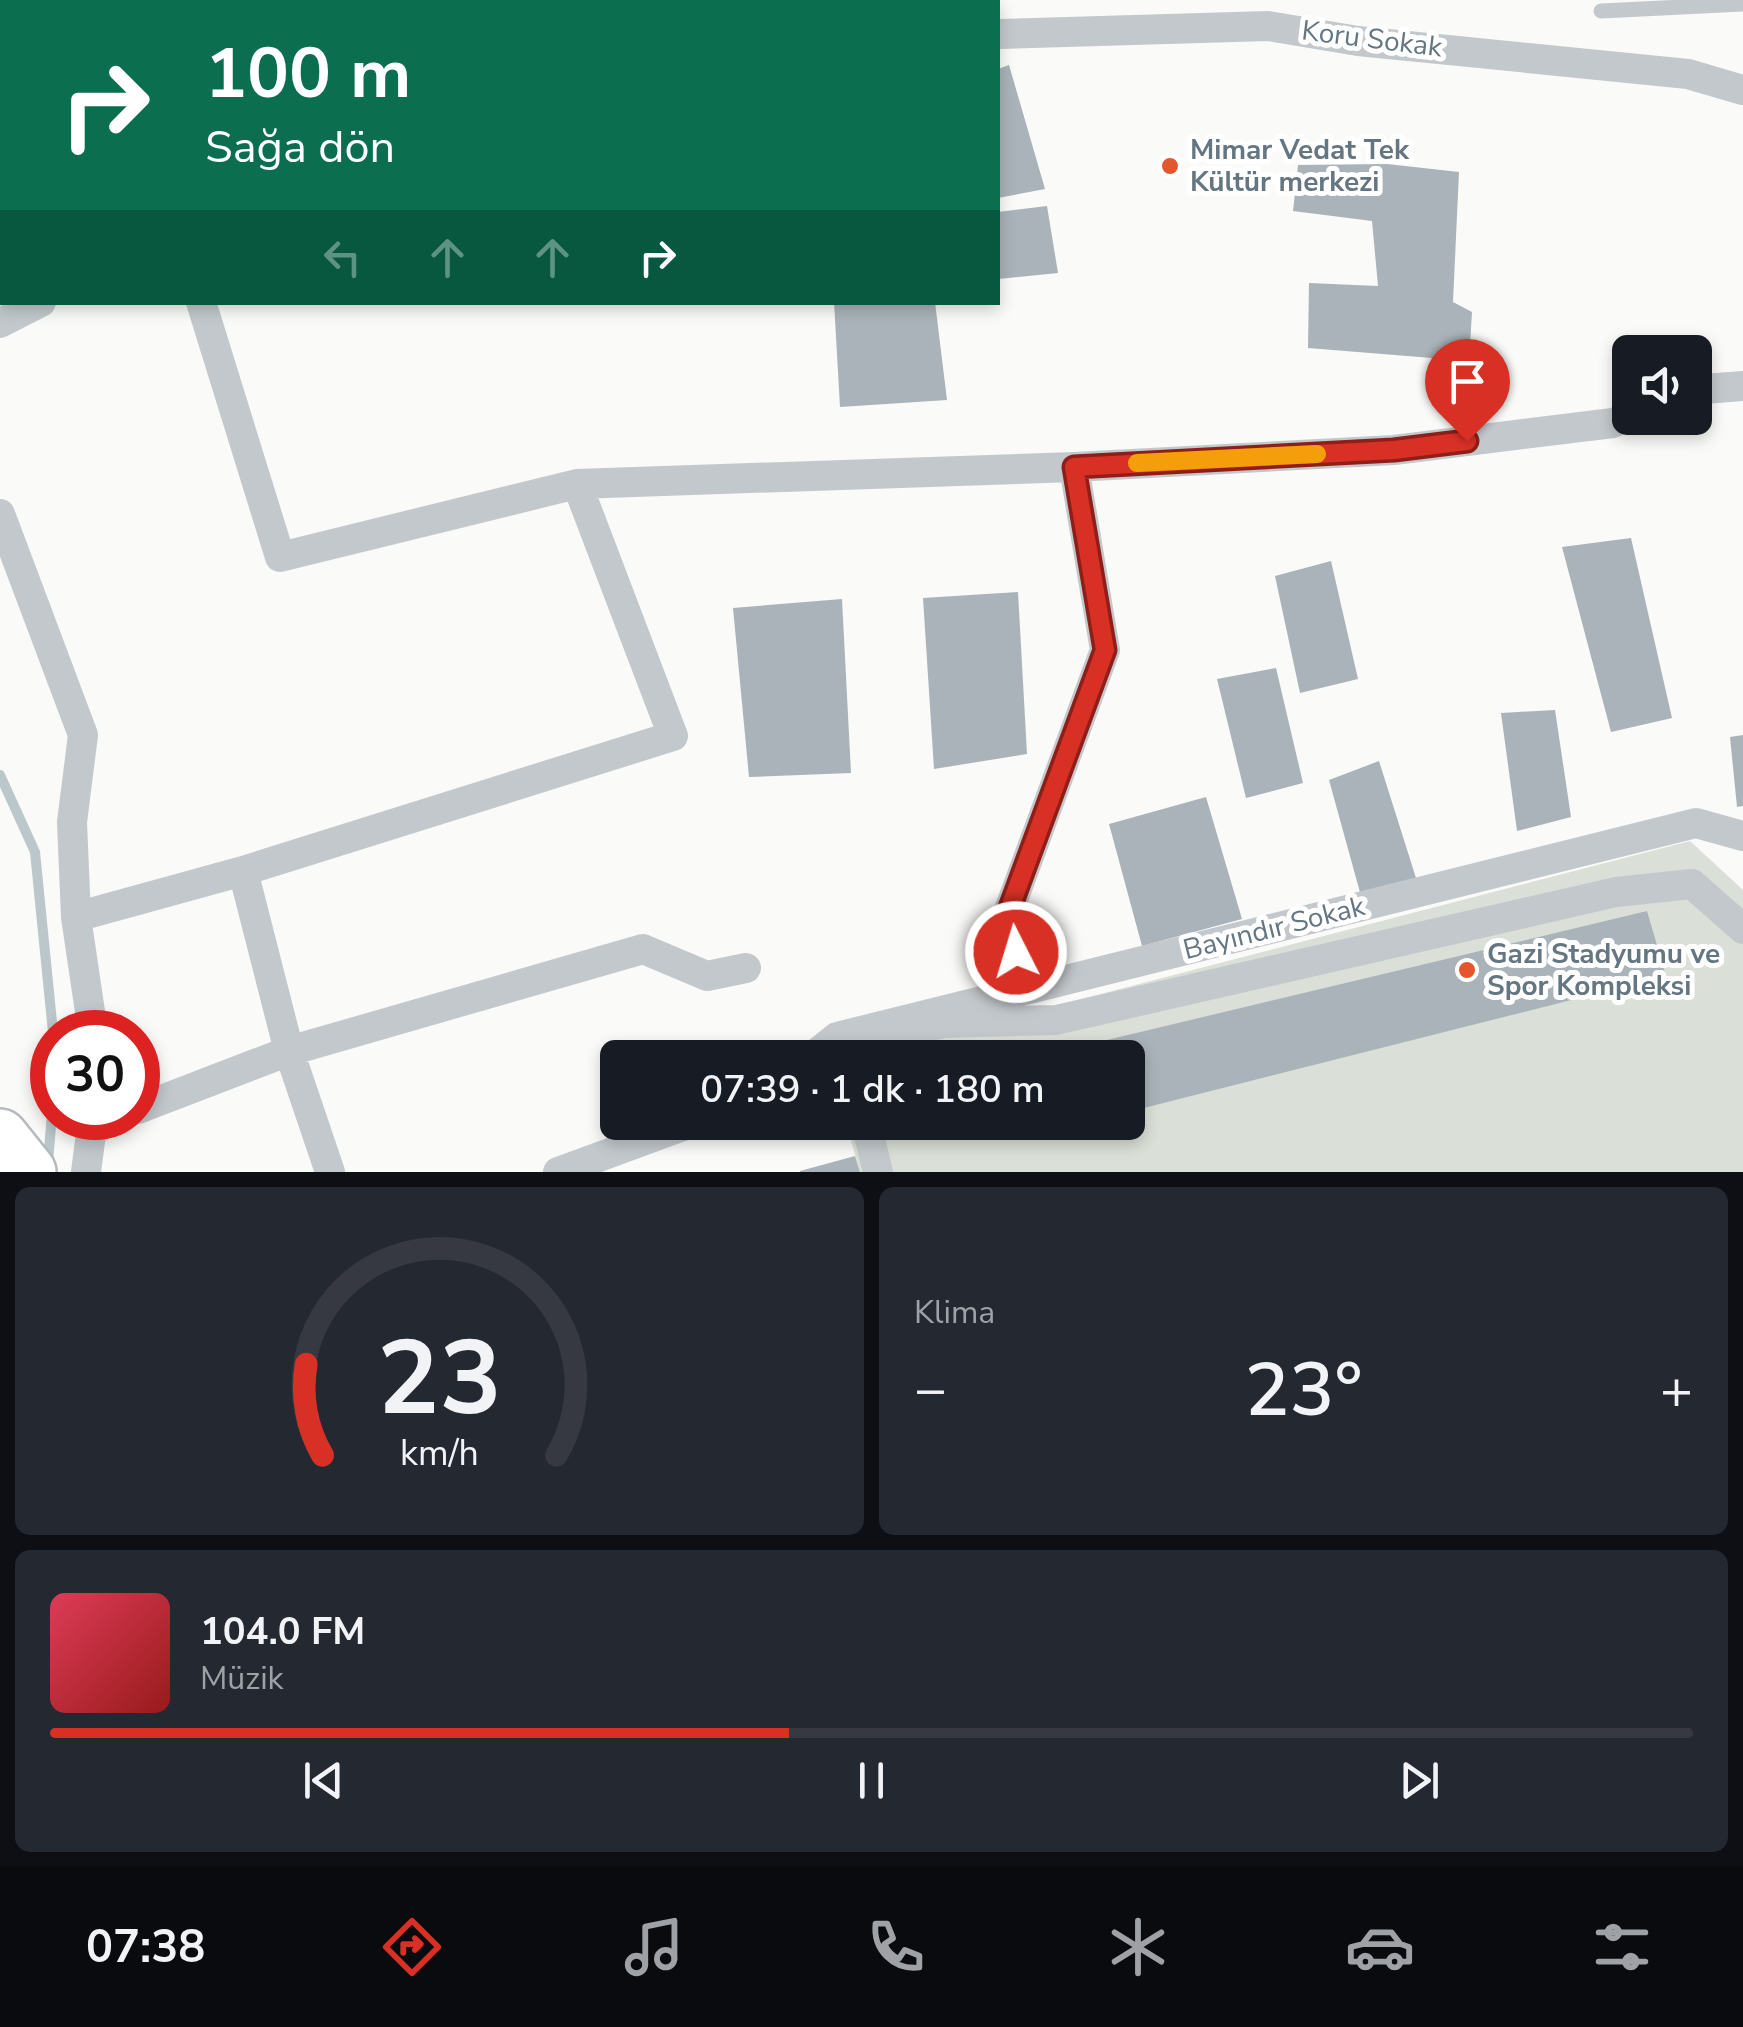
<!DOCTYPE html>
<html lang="tr">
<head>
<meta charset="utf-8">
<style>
  body { margin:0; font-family:"Nunito Sans",sans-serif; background:#242831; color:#f1f3f6; height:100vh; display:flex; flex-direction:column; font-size:38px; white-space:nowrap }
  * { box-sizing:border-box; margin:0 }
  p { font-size:32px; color:#9ea1a6 }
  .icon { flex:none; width:55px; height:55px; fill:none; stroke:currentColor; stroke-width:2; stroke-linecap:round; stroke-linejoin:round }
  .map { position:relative; height:1172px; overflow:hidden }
  .panel { display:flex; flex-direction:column; gap:15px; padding:15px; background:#0d0f14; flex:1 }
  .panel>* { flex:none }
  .banner { position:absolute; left:0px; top:0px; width:1000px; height:305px; box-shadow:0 5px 15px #0003; background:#0b6e4f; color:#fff; overflow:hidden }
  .fabs { position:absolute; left:1612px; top:335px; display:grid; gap:20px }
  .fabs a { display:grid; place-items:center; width:100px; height:100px; border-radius:15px; background:#171b24; box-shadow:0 5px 15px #0003; font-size:50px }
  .speed { position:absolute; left:30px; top:1010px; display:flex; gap:20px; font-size:50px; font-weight:700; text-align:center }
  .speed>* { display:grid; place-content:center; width:130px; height:130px; border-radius:50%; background:#171b24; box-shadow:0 5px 15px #0003; line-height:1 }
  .speed .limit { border:15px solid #d22; background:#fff; color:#111 }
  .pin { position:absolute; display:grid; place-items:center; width:85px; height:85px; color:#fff; margin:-102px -42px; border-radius:50% 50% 50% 0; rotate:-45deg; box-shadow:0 0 10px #0007 }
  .pin .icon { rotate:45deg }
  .me { position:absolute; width:110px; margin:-55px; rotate:355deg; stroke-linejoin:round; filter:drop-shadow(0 0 8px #0008) }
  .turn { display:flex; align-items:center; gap:35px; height:210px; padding:0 40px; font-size:45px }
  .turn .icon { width:130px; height:130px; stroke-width:2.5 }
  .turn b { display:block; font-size:70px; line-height:85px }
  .lanes { display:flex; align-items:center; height:95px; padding:0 40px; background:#0003; justify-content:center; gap:50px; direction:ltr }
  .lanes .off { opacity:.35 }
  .big { font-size:75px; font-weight:600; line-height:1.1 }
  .panel .tile { flex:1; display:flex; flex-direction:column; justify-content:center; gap:15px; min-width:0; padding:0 35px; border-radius:15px; background:#242831 }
  .panel .dial { align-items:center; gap:0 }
  .dial svg { height:260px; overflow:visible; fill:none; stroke:#363941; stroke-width:7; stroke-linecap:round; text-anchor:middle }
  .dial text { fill:#f1f3f6; stroke:none }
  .song { display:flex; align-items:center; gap:30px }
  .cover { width:120px; height:120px; border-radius:15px; background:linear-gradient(135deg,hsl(350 70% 55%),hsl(0 70% 35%)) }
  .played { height:10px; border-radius:5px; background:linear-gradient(90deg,#d93025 45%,#363941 45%) }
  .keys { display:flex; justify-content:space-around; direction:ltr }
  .heat { display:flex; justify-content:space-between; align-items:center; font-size:55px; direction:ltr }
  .panel .tiles { flex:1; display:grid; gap:15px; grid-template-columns:1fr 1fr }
  .tile:last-child { grid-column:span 2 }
  .trip { position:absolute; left:600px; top:1040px; width:545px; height:100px; border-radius:15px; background:#171b24; box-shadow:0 5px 15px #0003; font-weight:600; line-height:100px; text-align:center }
  .dock { display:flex; height:160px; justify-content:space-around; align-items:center; background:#090b0e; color:#9ea1a6 }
  .dock .icon { width:70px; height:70px }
  .dock .on { color:#d93025 }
  .dock b { font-size:45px; color:#f1f3f6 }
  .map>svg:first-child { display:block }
  .green { fill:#dadfd7 }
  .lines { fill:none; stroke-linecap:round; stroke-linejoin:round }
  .stream { stroke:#bbc7cb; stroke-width:10 }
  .building { fill:#aab3b9 }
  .highway-casing { stroke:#b4b9bd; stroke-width:60 }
  .lane { stroke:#c3c8cc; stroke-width:15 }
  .street { stroke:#c3c8cc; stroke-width:30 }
  .highway { stroke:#fff; stroke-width:55 }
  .route-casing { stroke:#8d1f18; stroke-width:25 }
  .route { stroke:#d93025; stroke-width:18 }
  .slow { stroke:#f59e0b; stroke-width:18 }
  .poi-dot { fill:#e4572e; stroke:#fff; stroke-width:4 }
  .labels { text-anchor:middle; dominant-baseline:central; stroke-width:10; stroke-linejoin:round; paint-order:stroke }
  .street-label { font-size:28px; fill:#657683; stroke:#fff }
  .poi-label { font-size:28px; font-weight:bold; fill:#657683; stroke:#fff; text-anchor:start }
</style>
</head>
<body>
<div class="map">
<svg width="1743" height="1172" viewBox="0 0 1743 1172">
  <rect width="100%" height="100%" fill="#fafaf8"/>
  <path class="green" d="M1690 841 1743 890V1172H860L846 1123 1128 1122V1058L858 1057Z"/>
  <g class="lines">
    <path class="stream" d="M0 775 35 852 53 1032
      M48 1163 52 1113"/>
  </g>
  <path class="building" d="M1009 65 1045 189 998 198V69Z
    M1387 164 1459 172 1453 302 1472 312 1469 361 1308 348 1309 283 1378 286 1372 221 1293 211 1298 165Z
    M1047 206 1058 273 998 279V212Z
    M834 302H935L947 400 840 407Z
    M1631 538 1672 718 1611 732 1562 547Z
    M1331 561 1358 679 1300 693 1275 576Z
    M1018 592 1027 754 934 769 923 598Z
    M842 599 851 773 749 777 733 608Z
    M1276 668 1303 783 1246 798 1217 679Z
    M1555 710 1571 817 1517 831 1501 713Z
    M1743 735V806L1737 807 1730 737Z
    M1379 761 1416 878 1361 896 1329 780Z
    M1206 797 1242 919 1142 946 1109 824Z
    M1647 911 1666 976 1128 1112V1058H1067L1065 1050Z
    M855 1156 860 1172H800V1171Z"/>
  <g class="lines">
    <defs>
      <path id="highway" d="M0 1137 28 1172"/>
    </defs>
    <use href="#highway" class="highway-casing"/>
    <path class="lane" d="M1601 11 1743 4"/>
    <path class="street" d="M437 0V2
      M0 17 2 13
      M998 34 1268 26 1358 41 1688 74 1743 90
      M201 302 280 557 577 484
      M0 323 41 302
      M1695 392 1704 389 1743 386
      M0 514 83 735 72 822 76 917 93 1032
      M243 871 289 1051 330 1172
      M76 917 243 871 673 736 577 484 1074 467 1394 450 1613 423 1630 416
      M1024 990 1008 913 1105 650 1074 467
      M811 1058 837 1037 1696 823 1743 836
      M871 1058 872 1040 944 1023 1056 1020 1616 892 1692 884 1743 929
      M138 1109 289 1051 643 949 707 976 746 968
      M868 1122V1131L878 1172
      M86 1172 93 1118
      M558 1172 694 1122"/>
    <use href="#highway" class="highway"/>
  </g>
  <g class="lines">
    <defs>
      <path id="route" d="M1016 952 1008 913 1105 650 1074 467 1394 450 1467 441"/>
    </defs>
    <use href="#route" class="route-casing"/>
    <use href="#route" class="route"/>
    <path class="slow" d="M1137 463 1317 454"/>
  </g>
  <g class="poi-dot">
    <circle cx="1170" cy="166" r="10"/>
    <circle cx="1467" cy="970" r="10"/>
  </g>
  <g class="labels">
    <g class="street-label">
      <text transform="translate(1372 39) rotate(7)">Koru Sokak</text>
      <text transform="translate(1274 928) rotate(-14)">Bayındır Sokak</text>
    </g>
    <g class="poi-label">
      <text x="1190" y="150">Mimar Vedat Tek<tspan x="1190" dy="32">Kültür merkezi</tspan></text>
      <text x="1487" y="954">Gazi Stadyumu ve<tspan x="1487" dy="32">Spor Kompleksi</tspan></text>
    </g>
  </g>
</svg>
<div class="fabs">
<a><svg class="icon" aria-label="sound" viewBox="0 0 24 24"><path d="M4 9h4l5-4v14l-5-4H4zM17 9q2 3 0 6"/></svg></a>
</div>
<div class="speed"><div class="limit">30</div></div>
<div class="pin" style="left:1467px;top:441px;background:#d93025"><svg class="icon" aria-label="arrive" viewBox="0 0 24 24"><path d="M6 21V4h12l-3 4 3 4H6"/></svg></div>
<svg class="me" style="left:1016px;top:952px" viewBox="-20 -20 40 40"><circle r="17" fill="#d93025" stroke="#fff" stroke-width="3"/><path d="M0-11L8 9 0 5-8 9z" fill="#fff"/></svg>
<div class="trip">07:39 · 1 dk · 180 m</div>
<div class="banner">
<div class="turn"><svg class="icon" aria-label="right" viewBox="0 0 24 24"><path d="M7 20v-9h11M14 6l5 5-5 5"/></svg><div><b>100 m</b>Sağa dön</div></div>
<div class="lanes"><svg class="icon off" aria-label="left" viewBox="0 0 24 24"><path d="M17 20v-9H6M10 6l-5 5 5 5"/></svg><svg class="icon off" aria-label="ahead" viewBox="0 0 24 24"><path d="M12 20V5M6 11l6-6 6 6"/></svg><svg class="icon off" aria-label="ahead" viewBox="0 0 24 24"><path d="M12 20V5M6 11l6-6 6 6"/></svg><svg class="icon" aria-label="right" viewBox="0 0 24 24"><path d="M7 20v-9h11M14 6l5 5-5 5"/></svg></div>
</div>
</div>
<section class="panel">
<div class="tiles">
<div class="tile dial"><svg viewBox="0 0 100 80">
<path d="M14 69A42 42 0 1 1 86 69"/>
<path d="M14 69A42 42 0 0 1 9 41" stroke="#d93025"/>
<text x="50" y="56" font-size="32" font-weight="700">23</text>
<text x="50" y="72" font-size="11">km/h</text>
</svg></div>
<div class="tile"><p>Klima</p>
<div class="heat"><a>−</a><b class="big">23°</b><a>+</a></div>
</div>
<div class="tile">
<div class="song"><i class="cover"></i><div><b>104.0 FM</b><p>Müzik</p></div></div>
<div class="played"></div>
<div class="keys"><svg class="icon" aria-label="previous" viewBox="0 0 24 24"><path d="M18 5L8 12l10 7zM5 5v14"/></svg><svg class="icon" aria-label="pause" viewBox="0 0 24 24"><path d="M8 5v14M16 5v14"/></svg><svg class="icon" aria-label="next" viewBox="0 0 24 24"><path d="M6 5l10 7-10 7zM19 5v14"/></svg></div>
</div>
</div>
</section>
<nav class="dock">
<b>07:38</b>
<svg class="icon on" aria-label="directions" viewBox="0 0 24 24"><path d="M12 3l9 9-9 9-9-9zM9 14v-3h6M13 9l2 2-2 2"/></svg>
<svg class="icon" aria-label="music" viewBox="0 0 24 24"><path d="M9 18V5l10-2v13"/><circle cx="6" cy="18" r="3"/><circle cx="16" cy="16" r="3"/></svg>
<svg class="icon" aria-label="phone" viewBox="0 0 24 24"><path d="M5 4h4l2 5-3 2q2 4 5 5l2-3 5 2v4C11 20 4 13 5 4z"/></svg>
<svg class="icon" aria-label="climate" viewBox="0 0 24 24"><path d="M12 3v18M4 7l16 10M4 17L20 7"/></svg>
<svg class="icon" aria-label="car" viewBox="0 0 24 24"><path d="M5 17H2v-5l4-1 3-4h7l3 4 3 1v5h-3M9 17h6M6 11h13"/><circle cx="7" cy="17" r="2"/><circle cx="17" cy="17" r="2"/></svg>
<svg class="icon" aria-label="filters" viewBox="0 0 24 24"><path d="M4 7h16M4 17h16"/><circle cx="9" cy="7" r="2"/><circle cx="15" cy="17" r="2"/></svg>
</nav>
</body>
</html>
